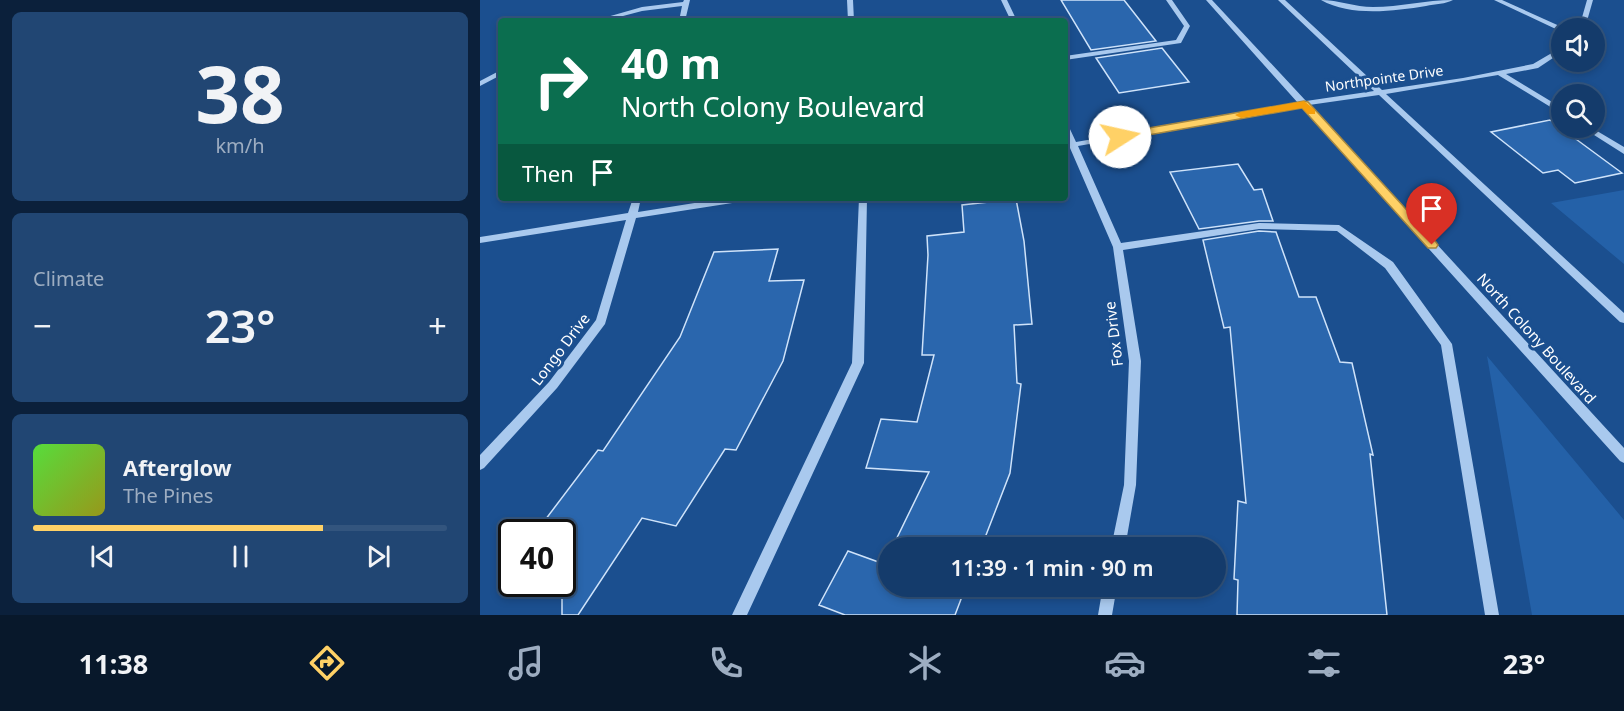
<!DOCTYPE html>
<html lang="en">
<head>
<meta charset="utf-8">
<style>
  body { margin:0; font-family:"Noto Sans",sans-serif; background:#214673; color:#f1f3f6; height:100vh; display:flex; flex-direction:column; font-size:22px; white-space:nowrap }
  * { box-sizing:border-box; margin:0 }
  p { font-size:20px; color:#9dadc1 }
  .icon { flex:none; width:33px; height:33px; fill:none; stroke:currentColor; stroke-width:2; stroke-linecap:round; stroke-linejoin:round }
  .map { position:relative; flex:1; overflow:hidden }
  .details { display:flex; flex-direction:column; gap:12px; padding:12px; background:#0b203b; width:480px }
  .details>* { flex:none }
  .top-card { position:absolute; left:18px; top:18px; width:570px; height:183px; border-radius:6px; box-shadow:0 3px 9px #0003,0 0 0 2px #33557e; background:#0b6e4f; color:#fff; overflow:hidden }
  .tools { position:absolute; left:1071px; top:18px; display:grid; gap:12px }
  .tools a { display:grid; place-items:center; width:54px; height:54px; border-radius:50%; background:#143b6b; box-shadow:0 3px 9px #0003,0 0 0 2px #33557e; font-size:30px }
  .speed { position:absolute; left:18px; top:519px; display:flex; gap:12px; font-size:30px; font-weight:700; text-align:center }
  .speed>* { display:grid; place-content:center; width:78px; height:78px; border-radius:50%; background:#143b6b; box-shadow:0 3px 9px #0003,0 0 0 2px #33557e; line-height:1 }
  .speed .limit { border:3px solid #111; border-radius:9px; background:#fff; color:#111 }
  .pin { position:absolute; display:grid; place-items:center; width:51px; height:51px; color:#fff; margin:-62px -26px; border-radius:50% 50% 50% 0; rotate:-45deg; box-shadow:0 0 6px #0007 }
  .pin .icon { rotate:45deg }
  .me { position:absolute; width:66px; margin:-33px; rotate:80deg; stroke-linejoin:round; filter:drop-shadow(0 0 4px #0008) }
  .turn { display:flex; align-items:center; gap:21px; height:126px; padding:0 24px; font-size:27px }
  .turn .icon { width:78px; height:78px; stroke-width:2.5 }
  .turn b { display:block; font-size:42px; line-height:51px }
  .then { display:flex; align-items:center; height:57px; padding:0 24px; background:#0003; gap:12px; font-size:22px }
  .big { font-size:45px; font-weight:600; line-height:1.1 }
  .details .widget { flex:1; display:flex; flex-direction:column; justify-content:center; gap:9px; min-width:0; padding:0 21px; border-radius:9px; background:#214673 }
  .details .dial { align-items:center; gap:0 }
  .dial b { font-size:78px; line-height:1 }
  .song { display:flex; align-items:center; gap:18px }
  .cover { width:72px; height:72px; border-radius:9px; background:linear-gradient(135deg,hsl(110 70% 55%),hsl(60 70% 35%)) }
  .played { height:6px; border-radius:3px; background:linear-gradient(90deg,#ffd166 70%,#33557e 70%) }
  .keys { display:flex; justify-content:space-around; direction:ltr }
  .heat { display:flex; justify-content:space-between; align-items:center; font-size:33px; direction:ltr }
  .trip { position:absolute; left:398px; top:537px; width:348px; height:60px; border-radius:30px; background:#143b6b; box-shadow:0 3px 9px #0003,0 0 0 2px #33557e; font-weight:600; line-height:60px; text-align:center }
  .dock { display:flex; height:96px; justify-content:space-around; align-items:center; background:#08182b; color:#9dadc1 }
  .dock .icon { width:42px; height:42px }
  .dock .on { color:#ffd166 }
  .dock b { font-size:27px; color:#f1f3f6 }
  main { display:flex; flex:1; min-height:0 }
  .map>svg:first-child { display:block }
  .green { fill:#2461a8 }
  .building { fill:#2a66ad; stroke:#cfe3fa; stroke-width:1.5 }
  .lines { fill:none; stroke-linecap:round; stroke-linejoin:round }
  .minor { fill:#a9c9ee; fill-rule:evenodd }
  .route { fill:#ffd166; stroke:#a68842; stroke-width:1.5 }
  .slow { fill:#f59e0b }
  .labels { text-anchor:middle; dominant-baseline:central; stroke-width:6; stroke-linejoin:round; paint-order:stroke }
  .far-street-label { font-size:14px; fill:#fff; stroke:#1b4f8f }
  .street-label { font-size:15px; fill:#fff; stroke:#1b4f8f }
</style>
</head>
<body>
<main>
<section class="details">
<div class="widget dial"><b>38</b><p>km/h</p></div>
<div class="widget"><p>Climate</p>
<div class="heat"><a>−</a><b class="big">23°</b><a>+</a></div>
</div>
<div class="widget">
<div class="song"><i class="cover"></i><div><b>Afterglow</b><p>The Pines</p></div></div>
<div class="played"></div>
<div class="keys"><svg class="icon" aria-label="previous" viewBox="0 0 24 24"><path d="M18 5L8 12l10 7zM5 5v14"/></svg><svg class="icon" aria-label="pause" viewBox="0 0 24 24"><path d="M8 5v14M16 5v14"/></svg><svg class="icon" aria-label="next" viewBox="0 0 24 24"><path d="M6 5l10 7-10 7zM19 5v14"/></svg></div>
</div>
</section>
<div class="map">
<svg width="1144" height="615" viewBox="0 0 1144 615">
  <rect width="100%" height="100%" fill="#1b4f8f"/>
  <path class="green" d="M1144 190V264L1071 203Z
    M1007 356 1144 520V615H1052Z"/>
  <path class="building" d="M581 0H644L676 41 611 50Z
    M682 48 709 82 639 93 616 58Z
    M1070 120 1142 173 1095 183 1078 170 1063 173 1011 132Z
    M758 164 774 190 782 189 793 221H779L719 229 690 172Z
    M536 199 544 241 552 324 534 325 537 383 541 384 530 473 501 548H412L449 472 386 468 401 419 437 422 454 355H442L448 255 447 236 484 232 482 205Z
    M779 231 796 232 819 297H836L860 362 872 363 893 455 890 454 907 615H757L758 580 754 579 758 501 766 503 750 327 744 328 723 240Z
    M298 249 289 281 324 280 303 361 256 450 245 449 196 526 162 518 98 615H82V532H56L118 450 123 451 200 337 234 252Z
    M368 551 404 564 408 557V586H486L475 615H365L339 605Z"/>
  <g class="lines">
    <path class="minor" d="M204 0H210L205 21H199L202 6 162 11 124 21H113L162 7 203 2Z
      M367 0H373L374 21H368Z
      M521 0H527L537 21H531Z
      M686 0H692L710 26 701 43 585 60V56L696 40 704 26Z
      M726 0H732L826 101 894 91 798 0H805L902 90 983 78 1053 64 1082 47V52L1058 68 1026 74 1082 108V114L1018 75 906 94 1144 313V323L1140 322 899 95 829 105 1144 448V463L1140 461 821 107 598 146 641 243 779 223 859 225 913 262 972 344 1019 615H1005L961 345 905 268 857 231 779 229 643 250 661 361 656 485 645 548H631L644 485 649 361 633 247 590 148H585V144L588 143 585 136V125L589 127 596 142 818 103Z
      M841 0C858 0 875 7 893 7 920 7 946 0 973 0 966 4 955 4 946 6 914 11 871 17 841 0Z
      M1014 0H1022L1084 28H1082V32L1080 31Z
      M1107 0H1113L1105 28H1099Z
      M21 70V75L0 86V81Z
      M1103 128H1112L1144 147V154Z
      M153 198H161L158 212 246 198H269L265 201 156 218 125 324 77 388 4 468 0 470V455L69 382 116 320 146 220 0 243V237L148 213Z
      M379 198H387L384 363 267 615H252L372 363Z
      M623 586H637L632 615H618Z"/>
  </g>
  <path class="route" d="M824 101 828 102 956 242 958 245 956 248H948L822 108 640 140 634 137 640 133Z"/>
  <path class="slow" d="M824 101 835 110V114H828L822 108 761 118 755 115 761 112Z"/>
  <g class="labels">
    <g class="far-street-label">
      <text transform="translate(904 78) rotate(-8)">Northpointe Drive</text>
    </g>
    <g class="street-label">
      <text transform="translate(633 334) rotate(-97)">Fox Drive</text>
      <text transform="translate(1057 338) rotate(48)">North Colony Boulevard</text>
      <text transform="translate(80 349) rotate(-53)">Longo Drive</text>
    </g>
  </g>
</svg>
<div class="tools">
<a><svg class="icon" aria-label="sound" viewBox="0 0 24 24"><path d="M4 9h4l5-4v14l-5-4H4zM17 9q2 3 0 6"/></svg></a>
<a><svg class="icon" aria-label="search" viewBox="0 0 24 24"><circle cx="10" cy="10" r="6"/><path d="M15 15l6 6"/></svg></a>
</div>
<div class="speed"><div class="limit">40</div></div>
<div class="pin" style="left:952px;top:245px;background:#d93025"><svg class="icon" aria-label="arrive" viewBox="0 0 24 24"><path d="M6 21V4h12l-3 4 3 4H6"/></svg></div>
<svg class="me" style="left:640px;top:137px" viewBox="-20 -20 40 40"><circle r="19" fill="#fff"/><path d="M0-13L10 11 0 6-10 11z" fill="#ffd166"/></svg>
<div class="trip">11:39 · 1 min · 90 m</div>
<div class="top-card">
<div class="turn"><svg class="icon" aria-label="right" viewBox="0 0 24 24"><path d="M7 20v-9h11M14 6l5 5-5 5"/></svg><div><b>40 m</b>North Colony Boulevard</div></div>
<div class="then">Then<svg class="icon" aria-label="arrive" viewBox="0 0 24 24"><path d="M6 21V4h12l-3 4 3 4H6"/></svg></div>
</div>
</div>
</main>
<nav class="dock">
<b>11:38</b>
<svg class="icon on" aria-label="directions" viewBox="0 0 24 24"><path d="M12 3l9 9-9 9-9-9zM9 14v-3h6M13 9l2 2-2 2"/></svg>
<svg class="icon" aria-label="music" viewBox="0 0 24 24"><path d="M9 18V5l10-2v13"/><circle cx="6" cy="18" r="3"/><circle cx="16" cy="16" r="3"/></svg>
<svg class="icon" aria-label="phone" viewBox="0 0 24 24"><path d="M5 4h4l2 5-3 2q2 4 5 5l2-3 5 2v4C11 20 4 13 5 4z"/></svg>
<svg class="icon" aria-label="climate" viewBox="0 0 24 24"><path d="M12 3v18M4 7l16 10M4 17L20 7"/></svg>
<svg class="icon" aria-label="car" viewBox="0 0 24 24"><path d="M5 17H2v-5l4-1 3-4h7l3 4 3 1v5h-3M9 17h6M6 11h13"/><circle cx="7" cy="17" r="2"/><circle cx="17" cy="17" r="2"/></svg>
<svg class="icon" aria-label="filters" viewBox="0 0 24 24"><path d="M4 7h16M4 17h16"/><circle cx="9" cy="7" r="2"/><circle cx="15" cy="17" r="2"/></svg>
<b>23°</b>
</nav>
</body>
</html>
